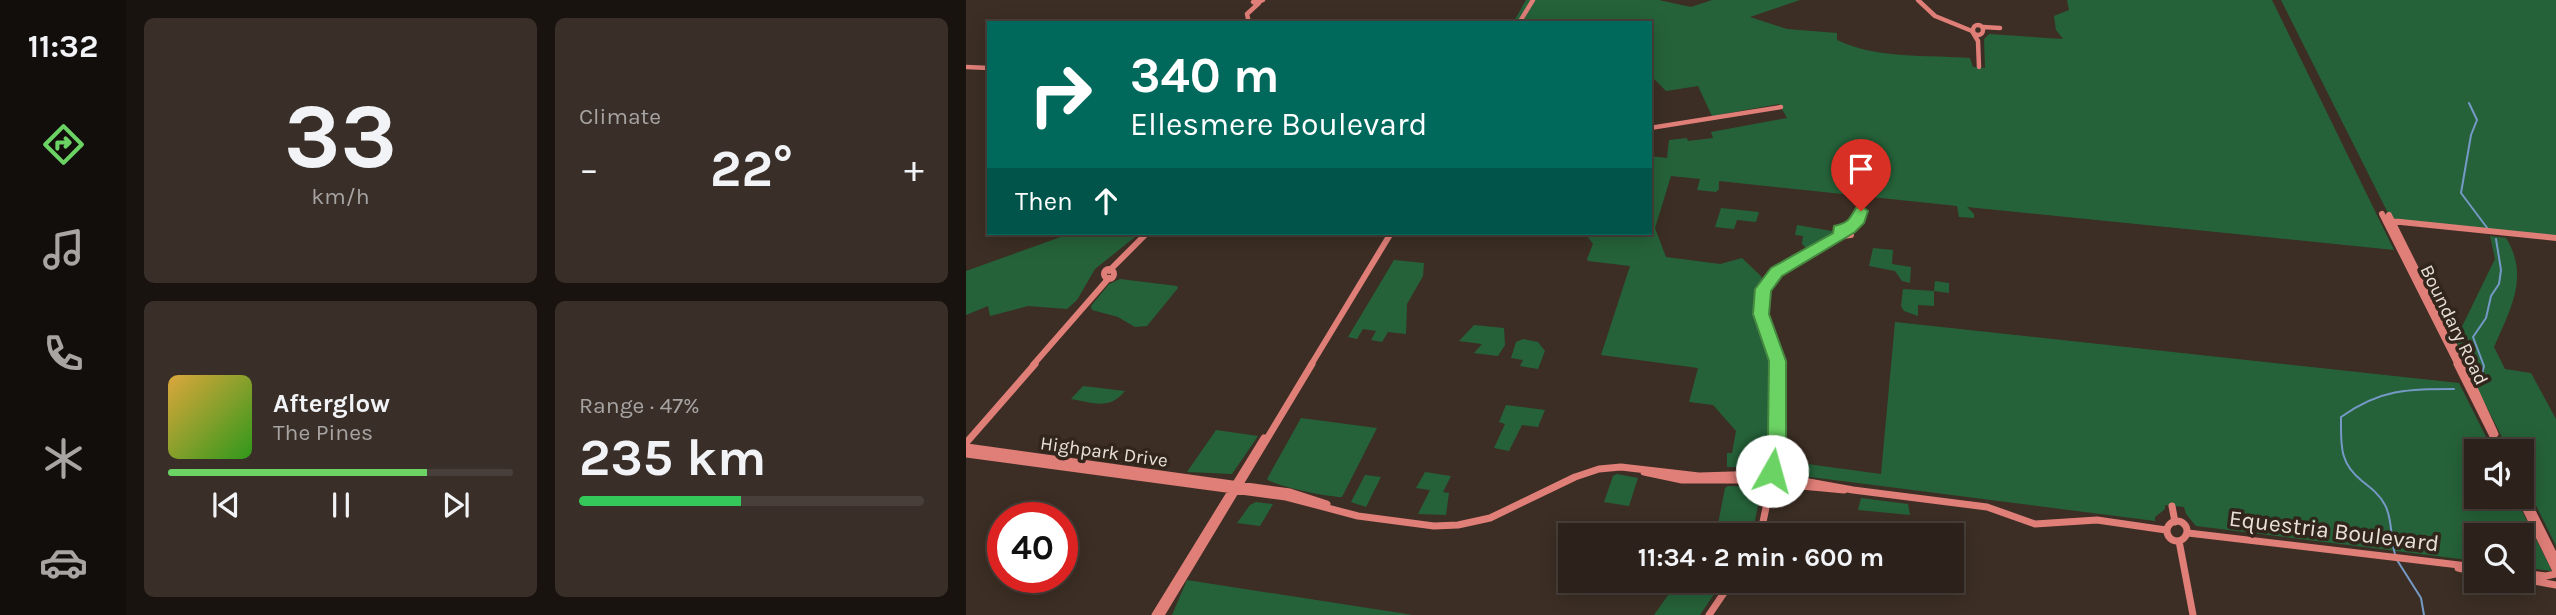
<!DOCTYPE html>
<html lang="en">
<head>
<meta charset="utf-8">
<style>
  body { margin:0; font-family:Karla,sans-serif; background:#392f28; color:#f1f3f6; height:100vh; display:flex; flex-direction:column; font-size:26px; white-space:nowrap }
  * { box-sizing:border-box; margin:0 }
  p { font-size:23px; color:#a7a4a3 }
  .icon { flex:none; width:38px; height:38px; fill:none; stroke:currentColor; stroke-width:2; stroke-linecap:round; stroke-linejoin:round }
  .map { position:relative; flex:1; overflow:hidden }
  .side { display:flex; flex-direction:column; gap:18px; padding:18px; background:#19130f; width:840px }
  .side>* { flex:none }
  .top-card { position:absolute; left:21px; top:21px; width:665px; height:214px; border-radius:0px; box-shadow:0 4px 18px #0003,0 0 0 2px #483f3a; background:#00695c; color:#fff; overflow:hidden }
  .tools { position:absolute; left:1498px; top:439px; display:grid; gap:14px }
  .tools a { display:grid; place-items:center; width:70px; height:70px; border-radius:0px; background:#2d221b; box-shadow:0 4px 18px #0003,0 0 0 2px #483f3a; font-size:35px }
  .speed { position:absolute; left:21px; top:502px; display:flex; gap:14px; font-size:35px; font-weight:700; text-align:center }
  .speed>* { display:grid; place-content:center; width:91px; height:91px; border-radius:50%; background:#2d221b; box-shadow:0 4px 18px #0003,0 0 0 2px #483f3a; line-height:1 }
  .speed .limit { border:10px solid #d22; background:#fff; color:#111 }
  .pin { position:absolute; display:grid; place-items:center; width:60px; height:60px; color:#fff; margin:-72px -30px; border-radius:50% 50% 50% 0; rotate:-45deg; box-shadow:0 0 7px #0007 }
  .pin .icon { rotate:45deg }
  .me { position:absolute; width:77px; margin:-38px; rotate:7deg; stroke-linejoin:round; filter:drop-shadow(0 0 5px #0008) }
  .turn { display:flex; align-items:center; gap:24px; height:147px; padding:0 28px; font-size:32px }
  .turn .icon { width:91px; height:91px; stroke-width:2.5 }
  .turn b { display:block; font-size:49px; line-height:60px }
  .then { display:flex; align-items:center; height:66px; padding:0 28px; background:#0003; gap:14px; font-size:26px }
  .big { font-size:52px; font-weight:700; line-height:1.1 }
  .side .widget { flex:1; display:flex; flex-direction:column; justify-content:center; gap:10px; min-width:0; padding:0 24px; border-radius:10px; background:#392f28 }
  .side .dial { align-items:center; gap:0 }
  .dial b { font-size:91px; line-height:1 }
  .song { display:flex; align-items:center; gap:21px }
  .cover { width:84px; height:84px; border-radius:10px; background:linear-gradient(135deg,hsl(40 70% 55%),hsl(110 70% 35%)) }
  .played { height:7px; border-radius:4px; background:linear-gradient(90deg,#6bd363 75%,#483f3a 75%) }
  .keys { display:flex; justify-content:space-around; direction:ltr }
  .heat { display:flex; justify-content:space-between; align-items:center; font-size:38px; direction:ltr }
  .charge { height:10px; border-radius:5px; background:linear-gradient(90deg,#34c759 47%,#483f3a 0) }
  .side .tiles { flex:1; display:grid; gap:18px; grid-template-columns:repeat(2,1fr) }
  .trip { position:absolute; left:592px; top:523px; width:406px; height:70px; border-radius:0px; background:#2d221b; box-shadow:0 4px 18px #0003,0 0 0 2px #483f3a; font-weight:700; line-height:70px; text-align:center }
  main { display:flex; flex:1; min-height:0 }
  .menu { display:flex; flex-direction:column; width:126px; justify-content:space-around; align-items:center; background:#120e0b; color:#a7a4a3 }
  .menu .icon { width:49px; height:49px }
  .menu .on { color:#6bd363 }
  .menu b { font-size:32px; color:#f1f3f6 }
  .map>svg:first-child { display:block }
  .green { fill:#256239 }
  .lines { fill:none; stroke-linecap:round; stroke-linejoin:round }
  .stream { stroke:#7599c6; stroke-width:2 }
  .secondary-far2 { stroke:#e07e78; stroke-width:4.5 }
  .secondary-far1 { stroke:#e07e78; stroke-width:6 }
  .secondary { stroke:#e07e78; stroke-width:7 }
  .route { fill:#6bd363; stroke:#468940; stroke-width:2 }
  .labels { text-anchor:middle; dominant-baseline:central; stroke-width:7; stroke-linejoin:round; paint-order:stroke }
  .street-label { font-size:19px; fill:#e9e0d9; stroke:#32251b }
  .near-street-label { font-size:23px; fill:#e9e0d9; stroke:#32251b }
</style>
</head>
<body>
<main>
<nav class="menu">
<b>11:32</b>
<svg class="icon on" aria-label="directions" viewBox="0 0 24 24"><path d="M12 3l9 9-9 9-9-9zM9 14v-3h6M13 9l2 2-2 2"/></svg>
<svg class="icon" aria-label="music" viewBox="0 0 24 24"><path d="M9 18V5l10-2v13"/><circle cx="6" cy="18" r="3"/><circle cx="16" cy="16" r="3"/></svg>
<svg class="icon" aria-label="phone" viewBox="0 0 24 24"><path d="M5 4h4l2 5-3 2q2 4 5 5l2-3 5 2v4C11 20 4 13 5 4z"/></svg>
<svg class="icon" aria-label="climate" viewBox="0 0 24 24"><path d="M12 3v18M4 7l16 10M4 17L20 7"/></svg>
<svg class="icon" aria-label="car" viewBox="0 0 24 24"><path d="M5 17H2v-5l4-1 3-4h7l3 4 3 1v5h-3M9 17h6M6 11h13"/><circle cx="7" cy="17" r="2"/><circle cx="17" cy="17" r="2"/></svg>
</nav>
<section class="side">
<div class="tiles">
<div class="widget dial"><b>33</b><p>km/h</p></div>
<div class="widget"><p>Climate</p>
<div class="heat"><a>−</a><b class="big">22°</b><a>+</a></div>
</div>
<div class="widget">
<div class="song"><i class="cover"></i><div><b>Afterglow</b><p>The Pines</p></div></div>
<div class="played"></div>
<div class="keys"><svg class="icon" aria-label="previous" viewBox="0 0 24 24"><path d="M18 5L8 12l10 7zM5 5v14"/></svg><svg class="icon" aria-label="pause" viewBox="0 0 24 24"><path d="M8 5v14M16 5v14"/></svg><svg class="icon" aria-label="next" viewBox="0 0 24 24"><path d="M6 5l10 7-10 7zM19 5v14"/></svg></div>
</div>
<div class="widget"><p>Range · 47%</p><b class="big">235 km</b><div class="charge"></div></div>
</div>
</section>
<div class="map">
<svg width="1590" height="615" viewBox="0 0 1590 615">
  <rect width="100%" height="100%" fill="#3c2e24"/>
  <path class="green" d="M560 0H693L725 7 746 0H834L784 17 821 29 871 33V40C910 59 962 55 1004 58L1007 67 1019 68 1018 39 1023 34 1097 39 1090 30 1088 16 1103 10 1101 0H1306L1428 250 1001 207 1008 214V218L993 217 991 206 753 181V189L750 192 731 190 734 179 705 176 689 228 700 257 754 264 776 258 796 277 788 307 791 323 805 348 802 385 805 410 800 461 795 467H761V453H766L770 431 747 405 723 402 732 368 635 355 664 266 622 261 621 259 627 244 619 233H684V156L701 158 703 140 721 138 722 141 747 138 745 132 821 118 813 104 746 116 732 86 700 91 684 75V23H547Z
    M1315 0H1590V236L1426 221Z
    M755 208 793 212 790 222 771 220 768 229 749 227Z
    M831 225 866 231 867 235 840 248 836 244 837 236 829 235Z
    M106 233H174L129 269 111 300 101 309 62 306 24 316 22 306 0 315V271Z
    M1524 236 1540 238C1564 277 1544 310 1528 347L1539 369 1565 373 1590 419V546L1556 477V452L1543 451 1488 343 1529 259Z
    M907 248 927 250 926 264 945 267 944 283 936 281 929 271 903 266Z
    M428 260 458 263 457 276 441 304 440 334 422 332 416 342 405 340 410 331 397 329 391 339 382 337Z
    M154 279 211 286 212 288 181 326 169 327 152 317 126 310 125 306 143 284Z
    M969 281 983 283V293L968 291V306L952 305V316L938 311 935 306 937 289 968 291Z
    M929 322 1493 383 1527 451 1510 452V497H1549L1586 571 1556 567V536H1510V561L1230 526 1220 514 1218 507 1199 505V509L1189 517V521L821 474 818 470 819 461 915 474Z
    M508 325 538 328 539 345 532 356 508 353 516 344 493 341Z
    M557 339 572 342 579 351 572 369 554 366 557 360 545 358 550 342Z
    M117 386 159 391C144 410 128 403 105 399Z
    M540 405 579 410 572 427 556 425 543 451 528 448 539 424 533 422Z
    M335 418 411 428 376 497C367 498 307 486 301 479Z
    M250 430 292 436 266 474 221 472Z
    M459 472 485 476 477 492 483 493 480 515 452 514 464 490 450 488Z
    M651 474 672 478 663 506 638 502 647 476Z
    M399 475 415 477 400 507 385 502Z
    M762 486 790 487 795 491 786 535H744L752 524 759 488Z
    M895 498 942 504 944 515 892 510Z
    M290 502 307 504 294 526 271 523 284 505Z
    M221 580 447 615H206Z
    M712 581H757L734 615H688Z"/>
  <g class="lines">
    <path class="stream" d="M1503 103 1511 120 1505 135 1495 193 1522 229
      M1514 382 1518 366 1507 337 1520 318 1525 296 1533 284 1535 270 1530 239
      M1429 554C1424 538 1427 520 1419 505 1414 495 1405 488 1396 481 1373 463 1375 445 1375 417 1414 389 1442 389 1488 389
      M1431 560 1455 598 1458 615"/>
    <path class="secondary-far2" d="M289 0 287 2 290 3 297 0
      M952 0 969 16 1006 31
      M283 23 281 14 293 3
      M553 23 567 0
      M1007 30a5 5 0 1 1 10 0a5 5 0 1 1-10 0Z
      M1017 27 1034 28
      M1006 31 1012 41 1013 67
      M0 67 23 68
      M684 128 815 107"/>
    <path class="secondary-far1" d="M1416 214 1492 365
      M1423 215 1498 365
      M1425 221 1590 238
      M883 228 893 220 896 196
      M876 236 885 235 883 228
      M138 274a5 5 0 1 1 10 0a5 5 0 1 1-10 0Z
      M143 271 181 233
      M67 365 143 278
      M345 365 425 233
      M812 365C811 347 797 331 795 314 790 271 839 256 870 239L875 235V229L883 228"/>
    <path class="secondary" d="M1491 364 1535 452
      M1497 364 1529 434
      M0 443 69 364
      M1 447 324 492 361 504
      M0 454 320 497 392 516 468 526 492 525 524 518 609 477 633 469 655 467 733 476 798 474
      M795 481a10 10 0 1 1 20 0a10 10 0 1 1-20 0Z
      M678 472 716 480H781L795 484
      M800 472C818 442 812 398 812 364
      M815 477 887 490 1021 507 1069 524 1131 520 1200 530
      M814 484 878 490
      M1556 491 1590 559
      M1554 497 1590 571
      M1206 506 1209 522
      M1201 531a10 10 0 1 1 20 0a10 10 0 1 1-20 0Z
      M1222 533 1510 567
      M794 536 801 503 809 489
      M1213 541 1227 615
      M1492 568 1510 572
      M1556 573 1580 576 1590 574
      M1556 579 1590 585
      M189 615 298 438
      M195 615 346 364
      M743 615 766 581"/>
  </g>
  <path class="route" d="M895 206 902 211 898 223 889 232 816 276 805 291 803 314 820 361V437L813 477 800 481 793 478 790 472 799 458 802 437 803 361 787 314 789 289 805 268 867 233 868 226C882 223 883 220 890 208Z"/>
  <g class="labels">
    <g class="street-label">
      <text transform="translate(1488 325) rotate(64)">Boundary Road</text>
      <text transform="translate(138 452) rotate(8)">Highpark Drive</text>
    </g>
    <g class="near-street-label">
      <text transform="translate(1368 531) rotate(7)">Equestria Boulevard</text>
    </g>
  </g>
</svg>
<div class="tools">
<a><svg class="icon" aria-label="sound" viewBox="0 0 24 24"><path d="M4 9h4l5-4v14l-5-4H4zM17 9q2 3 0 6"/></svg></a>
<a><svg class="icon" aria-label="search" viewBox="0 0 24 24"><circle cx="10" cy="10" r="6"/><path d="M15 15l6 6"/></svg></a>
</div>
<div class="speed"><div class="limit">40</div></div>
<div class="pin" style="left:895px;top:211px;background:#d93025"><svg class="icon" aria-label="arrive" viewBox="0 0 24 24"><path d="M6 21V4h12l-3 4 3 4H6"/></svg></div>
<svg class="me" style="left:806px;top:471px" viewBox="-20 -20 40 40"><circle r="19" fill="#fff"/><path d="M0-13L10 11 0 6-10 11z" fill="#6bd363"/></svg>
<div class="trip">11:34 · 2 min · 600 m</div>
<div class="top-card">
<div class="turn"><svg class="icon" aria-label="right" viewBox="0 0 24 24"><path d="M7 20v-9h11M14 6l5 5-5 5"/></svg><div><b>340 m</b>Ellesmere Boulevard</div></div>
<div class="then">Then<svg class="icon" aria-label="ahead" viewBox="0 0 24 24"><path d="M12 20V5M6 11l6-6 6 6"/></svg></div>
</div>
</div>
</main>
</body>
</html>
